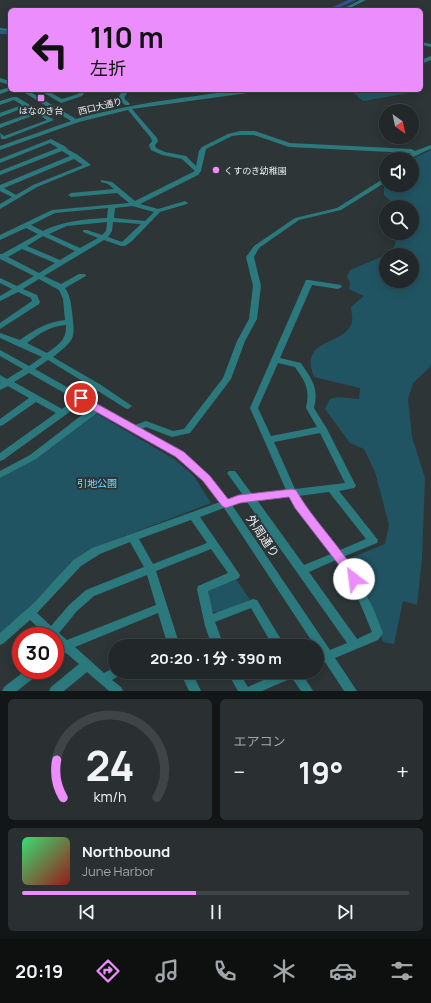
<!DOCTYPE html>
<html lang="ja">
<head>
<meta charset="utf-8">
<style>
  body { margin:0; font-family:Manrope,"Noto Sans JP",sans-serif; background:#2a3031; color:#f1f3f6; height:100vh; display:flex; flex-direction:column; font-size:15px; white-space:nowrap }
  * { box-sizing:border-box; margin:0 }
  p { font-size:13px; color:#a2a6a8 }
  .icon { flex:none; width:22px; height:22px; fill:none; stroke:currentColor; stroke-width:2; stroke-linecap:round; stroke-linejoin:round }
  .map { position:relative; height:691px; overflow:hidden }
  .side { display:flex; flex-direction:column; gap:8px; padding:8px; background:#131617; flex:1 }
  .side>* { flex:none }
  .banner { position:absolute; left:8px; top:8px; width:415px; height:84px; border-radius:6px; box-shadow:0 2px 10px #0003,0 0 0 1px #3f4446; background:#eb8dfc; color:#111; overflow:hidden }
  .needle { width:26px; rotate:147deg }
  .controls { position:absolute; left:379px; top:104px; display:grid; gap:8px }
  .controls a { display:grid; place-items:center; width:40px; height:40px; border-radius:50%; background:#222829; box-shadow:0 2px 10px #0003,0 0 0 1px #3f4446; font-size:20px }
  .speed { position:absolute; left:12px; top:627px; display:flex; gap:8px; font-size:20px; font-weight:700; text-align:center }
  .speed>* { display:grid; place-content:center; width:52px; height:52px; border-radius:50%; background:#222829; box-shadow:0 2px 10px #0003,0 0 0 1px #3f4446; line-height:1 }
  .speed .limit { border:6px solid #d22; background:#fff; color:#111 }
  .pin { position:absolute; display:grid; place-items:center; width:34px; height:34px; color:#fff; margin:-17px; border:2px solid #fff; border-radius:50%; box-shadow:0 1px 4px #0007 }
  .me { position:absolute; width:44px; margin:-22px; rotate:330deg; stroke-linejoin:round; filter:drop-shadow(0 0 3px #0008) }
  .turn { display:flex; align-items:center; gap:14px; height:84px; padding:0 16px; font-size:18px }
  .turn .icon { width:52px; height:52px; stroke-width:2.5 }
  .turn b { display:block; font-size:28px; line-height:34px }
  .big { font-size:30px; font-weight:700; line-height:1.1 }
  .side .card { flex:1; display:flex; flex-direction:column; justify-content:center; gap:6px; min-width:0; padding:0 14px; border-radius:6px; background:#2a3031 }
  .side .dial { align-items:center; gap:0 }
  .dial svg { height:104px; overflow:visible; fill:none; stroke:#3f4446; stroke-width:7; stroke-linecap:round; text-anchor:middle }
  .dial text { fill:#f1f3f6; stroke:none }
  .song { display:flex; align-items:center; gap:12px }
  .cover { width:48px; height:48px; border-radius:6px; background:linear-gradient(135deg,hsl(140 70% 55%),hsl(0 70% 35%)) }
  .played { height:4px; border-radius:2px; background:linear-gradient(90deg,#eb8dfc 45%,#3f4446 45%) }
  .keys { display:flex; justify-content:space-around; direction:ltr }
  .heat { display:flex; justify-content:space-between; align-items:center; font-size:22px; direction:ltr }
  .side .tiles { flex:1; display:grid; gap:8px; grid-template-columns:1fr 1fr }
  .card:last-child { grid-column:span 2 }
  .trip { position:absolute; left:108px; top:639px; width:216px; height:40px; border-radius:20px; background:#222829; box-shadow:0 2px 10px #0003,0 0 0 1px #3f4446; font-weight:700; line-height:40px; text-align:center }
  .menu { display:flex; height:64px; justify-content:space-around; align-items:center; background:#0e1010; color:#a2a6a8 }
  .menu .icon { width:28px; height:28px }
  .menu .current { color:#eb8dfc }
  .menu b { font-size:18px; color:#f1f3f6 }
  .map>svg:first-child { display:block }
  .green { fill:#215463 }
  .lines { fill:none; stroke-linecap:round; stroke-linejoin:round }
  .river { fill:#31538e; fill-rule:evenodd }
  .minor { fill:#2c797d; fill-rule:evenodd }
  .route { fill:#eb8dfc; stroke:#995ca4 }
  .poi-dot { fill:#eb8dfc; stroke:#2d3537; stroke-width:1.5 }
  .labels { text-anchor:middle; dominant-baseline:central; stroke-width:4; stroke-linejoin:round; paint-order:stroke }
  .far-street-label { font-size:9px; fill:#eaeff0; stroke:#2d3537 }
  .far-poi-label { font-size:9px; fill:#eaeff0; stroke:#2d3537 }
  .park-label { font-size:10px; fill:#74defe; stroke:#2d3537 }
  .near-street-label { font-size:12px; fill:#eaeff0; stroke:#2d3537 }
</style>
</head>
<body>
<div class="map">
<svg width="431" height="691" viewBox="0 0 431 691">
  <rect width="100%" height="100%" fill="#2d3537"/>
  <path class="green" d="M350 90H419L420 91 363 101Z
    M431 150V364L429 368 413 383 408 399 412 437 425 478 422 559 417 605 403 601 394 644 383 642 369 599 351 558 385 544 389 525 375 472 364 449 350 443 325 409 330 399 338 397 359 399 360 388 314 377C298 337 345 347 352 322 353 318 351 311 351 307L364 296 349 289 350 282 347 277 350 270 386 255V281H412V255H387L395 245 397 233H412V207H398L384 195V183L386 182V185H412V159Z
    M94 412 174 459 194 476 211 503 88 550 70 562 42 600 0 636V478L22 466Z
    M236 579 250 600 219 613 211 611 208 590Z"/>
  <g class="lines">
    <path class="river" d="M348 0H356L334 10H326Z
      M0 30H10V34H0Z"/>
    <path class="minor" d="M360 0H366L346 10H340Z
      M0 28 10 29V31L0 30Z
      M421 42 431 44V47L421 45Z
      M431 56V60L421 64V60Z
      M0 78 10 81V85L0 82Z
      M10 87V90H12L0 94V90Z
      M20 90H27L76 119C115 108 156 101 196 96 217 93 237 90 258 90L255 92 132 109 157 138 158 141 155 145 156 148 165 152 186 156 196 166 199 151 202 147 228 134 240 131H255L290 143 411 149 415 151 431 145V149C421 152 413 159 403 159L411 153 289 147 254 135H240L232 136 206 149 201 171 198 175 140 204 158 209 185 201 188 203 187 204 160 212 132 241 125 246H121L104 240 44 276 61 284 79 274H85L86 276 65 288C70 295 71 303 72 312 75 339 76 339 53 357L101 385 132 406 128 409 125 408 98 391 88 399 135 425 146 421 173 431 184 429 223 378 237 341 249 319 253 286 246 257 254 246 295 218 337 208 386 177V182L341 210 299 220 259 248 254 257 261 286 257 319 245 341 231 379 190 433 172 437 146 427 142 429C175 448 206 467 228 499L243 495 227 473 229 471H235L252 494 286 490 250 408 306 280H309L341 285 342 287 338 289 312 285 280 358 301 363C312 380 319 387 314 408L327 429 356 486 354 488 339 491 378 540 377 543 345 556 350 562 373 608 383 633 378 640 335 658 357 691H344L325 662 317 665V655L320 654 317 649V646H315L224 508 200 517 240 575 239 578 208 591 213 614 253 599 257 600 285 646H273L251 608 215 622 224 646H212L205 626 197 589 198 586 228 573 211 549 156 571 180 646H168L158 613 75 647 104 673 115 667V672H121L119 676 112 680 121 687 123 691H109L87 672 64 691H49L51 687 79 664 66 653 55 660V649L58 646 55 643V636H47L30 620 4 643 0 645V633L35 602 73 560 92 548 220 502 195 472 166 450 98 412 36 459 0 478V471L30 455 91 408 82 403 3 460 0 461V453L56 413 36 402 3 425 0 426V419L29 398 8 386 0 390V383L1 382H0V375L7 379 23 369 0 356V350L29 366 42 357 0 338V333L20 340C34 330 47 322 65 320L63 299 59 290 39 279 23 289 37 295 40 302 39 304 0 329V323L32 301 31 298 18 292 0 301V296L12 289 0 283V278L17 286 34 276 0 259V254H2L38 234 26 228 0 240V235L52 210 129 203 117 193 71 197 68 195 71 193 114 189 108 184 101 182V180L112 182 135 201 195 171 182 159 162 155 151 150 149 145 152 141 151 138 128 110 79 122 0 150V146L71 121ZM132 206 154 212 145 221 114 218 115 208ZM108 208 107 218C85 219 63 221 43 231L31 225 55 213ZM107 222 106 231 102 235 87 230H83V232L98 238 80 248 49 234 67 226ZM113 222 141 224 122 242 108 237 112 231ZM43 236 75 251 60 260 27 246ZM22 249 55 263 39 273 8 257ZM66 325C67 340 58 345 47 353L27 343C39 334 50 326 66 325ZM48 360 92 387 81 395 35 369ZM278 363 295 367C306 383 310 389 306 408L317 427 271 436 258 408ZM29 373 75 399 62 409 14 382ZM320 433 345 483 295 489 274 442ZM329 492 366 539 340 550 298 496ZM289 497 291 501 331 554 304 565 257 500ZM240 502H247L347 643 330 650 232 505ZM191 520 207 543 153 564 139 539ZM130 542 144 567 86 590 69 605 51 626 37 613 81 566 100 554ZM336 560C352 581 362 608 372 632L357 639 309 572ZM147 575 156 605 67 640 59 633 77 611 94 596Z
      M39 90H46L62 99 78 94 79 93 75 90H82L85 92 82 96 61 103Z
      M123 90H129L124 98 130 104 129 105H125L118 98Z
      M13 97H17L54 120 5 139H1L0 133 4 136 47 120 37 114 0 128V124L34 112 26 107 0 117V113L22 105 14 100 0 105V101Z
      M51 139 66 147 67 149 78 155 91 165 37 187 0 209V204L12 197 0 191V185L70 156 62 151 0 175V171L58 148 50 143 0 163V159ZM74 159 83 165 33 185 16 195 4 188Z
      M26 670H41L39 674 17 691H2L4 687Z
      M180 672H192L201 691H189Z
      M227 672H239L248 687 281 672H301L313 691H301L292 678 262 691H238Z"/>
  </g>
  <path class="route" d="M81 395 184 452 210 476 228 499 239 495 292 489 296 490C314 522 342 547 359 579L358 583H349L342 569 295 508 289 497 240 503 226 508 222 506 203 481 176 457 77 401 76 398Z"/>
  <g class="poi-dot">
    <rect x="37" y="94" width="8" height="8" rx="2"/>
    <circle cx="216" cy="170" r="4"/>
  </g>
  <g class="labels">
    <g class="far-street-label">
      <text transform="translate(100 106) rotate(-14)">西口大通り</text>
    </g>
    <g class="far-poi-label">
      <text x="41" y="110">はなのき台</text>
      <text x="224" y="170" text-anchor="start">くすのき幼稚園</text>
    </g>
    <g class="park-label">
      <text x="97" y="483">引地公園</text>
    </g>
    <g class="near-street-label">
      <text transform="translate(263 536) rotate(56)">外周通り</text>
    </g>
  </g>
</svg>
<div class="controls">
<a><svg class="needle" viewBox="-14 -14 28 28"><path d="M0-13l5 13h-10z" fill="#e53935"/><path d="M0 13l5-13h-10z" fill="#a2a6a8"/></svg></a>
<a><svg class="icon" aria-label="sound" viewBox="0 0 24 24"><path d="M4 9h4l5-4v14l-5-4H4zM17 9q2 3 0 6"/></svg></a>
<a><svg class="icon" aria-label="search" viewBox="0 0 24 24"><circle cx="10" cy="10" r="6"/><path d="M15 15l6 6"/></svg></a>
<a><svg class="icon" aria-label="layers" viewBox="0 0 24 24"><path d="M12 4l9 5-9 5-9-5zM3 14l9 5 9-5"/></svg></a>
</div>
<div class="speed"><div class="limit">30</div></div>
<div class="pin" style="left:81px;top:398px;background:#d93025"><svg class="icon" aria-label="arrive" viewBox="0 0 24 24"><path d="M6 21V4h12l-3 4 3 4H6"/></svg></div>
<svg class="me" style="left:354px;top:579px" viewBox="-20 -20 40 40"><circle r="19" fill="#fff"/><path d="M0-13L10 11 0 6-10 11z" fill="#eb8dfc"/></svg>
<div class="trip">20:20 · 1 分 · 390 m</div>
<div class="banner">
<div class="turn"><svg class="icon" aria-label="left" viewBox="0 0 24 24"><path d="M17 20v-9H6M10 6l-5 5 5 5"/></svg><div><b>110 m</b>左折</div></div>
</div>
</div>
<section class="side">
<div class="tiles">
<div class="card dial"><svg viewBox="0 0 100 80">
<path d="M14 69A42 42 0 1 1 86 69"/>
<path d="M14 69A42 42 0 0 1 9 40" stroke="#eb8dfc"/>
<text x="50" y="56" font-size="32" font-weight="700">24</text>
<text x="50" y="72" font-size="11">km/h</text>
</svg></div>
<div class="card"><p>エアコン</p>
<div class="heat"><a>−</a><b class="big">19°</b><a>+</a></div>
</div>
<div class="card">
<div class="song"><i class="cover"></i><div><b>Northbound</b><p>June Harbor</p></div></div>
<div class="played"></div>
<div class="keys"><svg class="icon" aria-label="previous" viewBox="0 0 24 24"><path d="M18 5L8 12l10 7zM5 5v14"/></svg><svg class="icon" aria-label="pause" viewBox="0 0 24 24"><path d="M8 5v14M16 5v14"/></svg><svg class="icon" aria-label="next" viewBox="0 0 24 24"><path d="M6 5l10 7-10 7zM19 5v14"/></svg></div>
</div>
</div>
</section>
<nav class="menu">
<b>20:19</b>
<svg class="icon current" aria-label="directions" viewBox="0 0 24 24"><path d="M12 3l9 9-9 9-9-9zM9 14v-3h6M13 9l2 2-2 2"/></svg>
<svg class="icon" aria-label="music" viewBox="0 0 24 24"><path d="M9 18V5l10-2v13"/><circle cx="6" cy="18" r="3"/><circle cx="16" cy="16" r="3"/></svg>
<svg class="icon" aria-label="phone" viewBox="0 0 24 24"><path d="M5 4h4l2 5-3 2q2 4 5 5l2-3 5 2v4C11 20 4 13 5 4z"/></svg>
<svg class="icon" aria-label="climate" viewBox="0 0 24 24"><path d="M12 3v18M4 7l16 10M4 17L20 7"/></svg>
<svg class="icon" aria-label="car" viewBox="0 0 24 24"><path d="M5 17H2v-5l4-1 3-4h7l3 4 3 1v5h-3M9 17h6M6 11h13"/><circle cx="7" cy="17" r="2"/><circle cx="17" cy="17" r="2"/></svg>
<svg class="icon" aria-label="filters" viewBox="0 0 24 24"><path d="M4 7h16M4 17h16"/><circle cx="9" cy="7" r="2"/><circle cx="15" cy="17" r="2"/></svg>
</nav>
</body>
</html>
